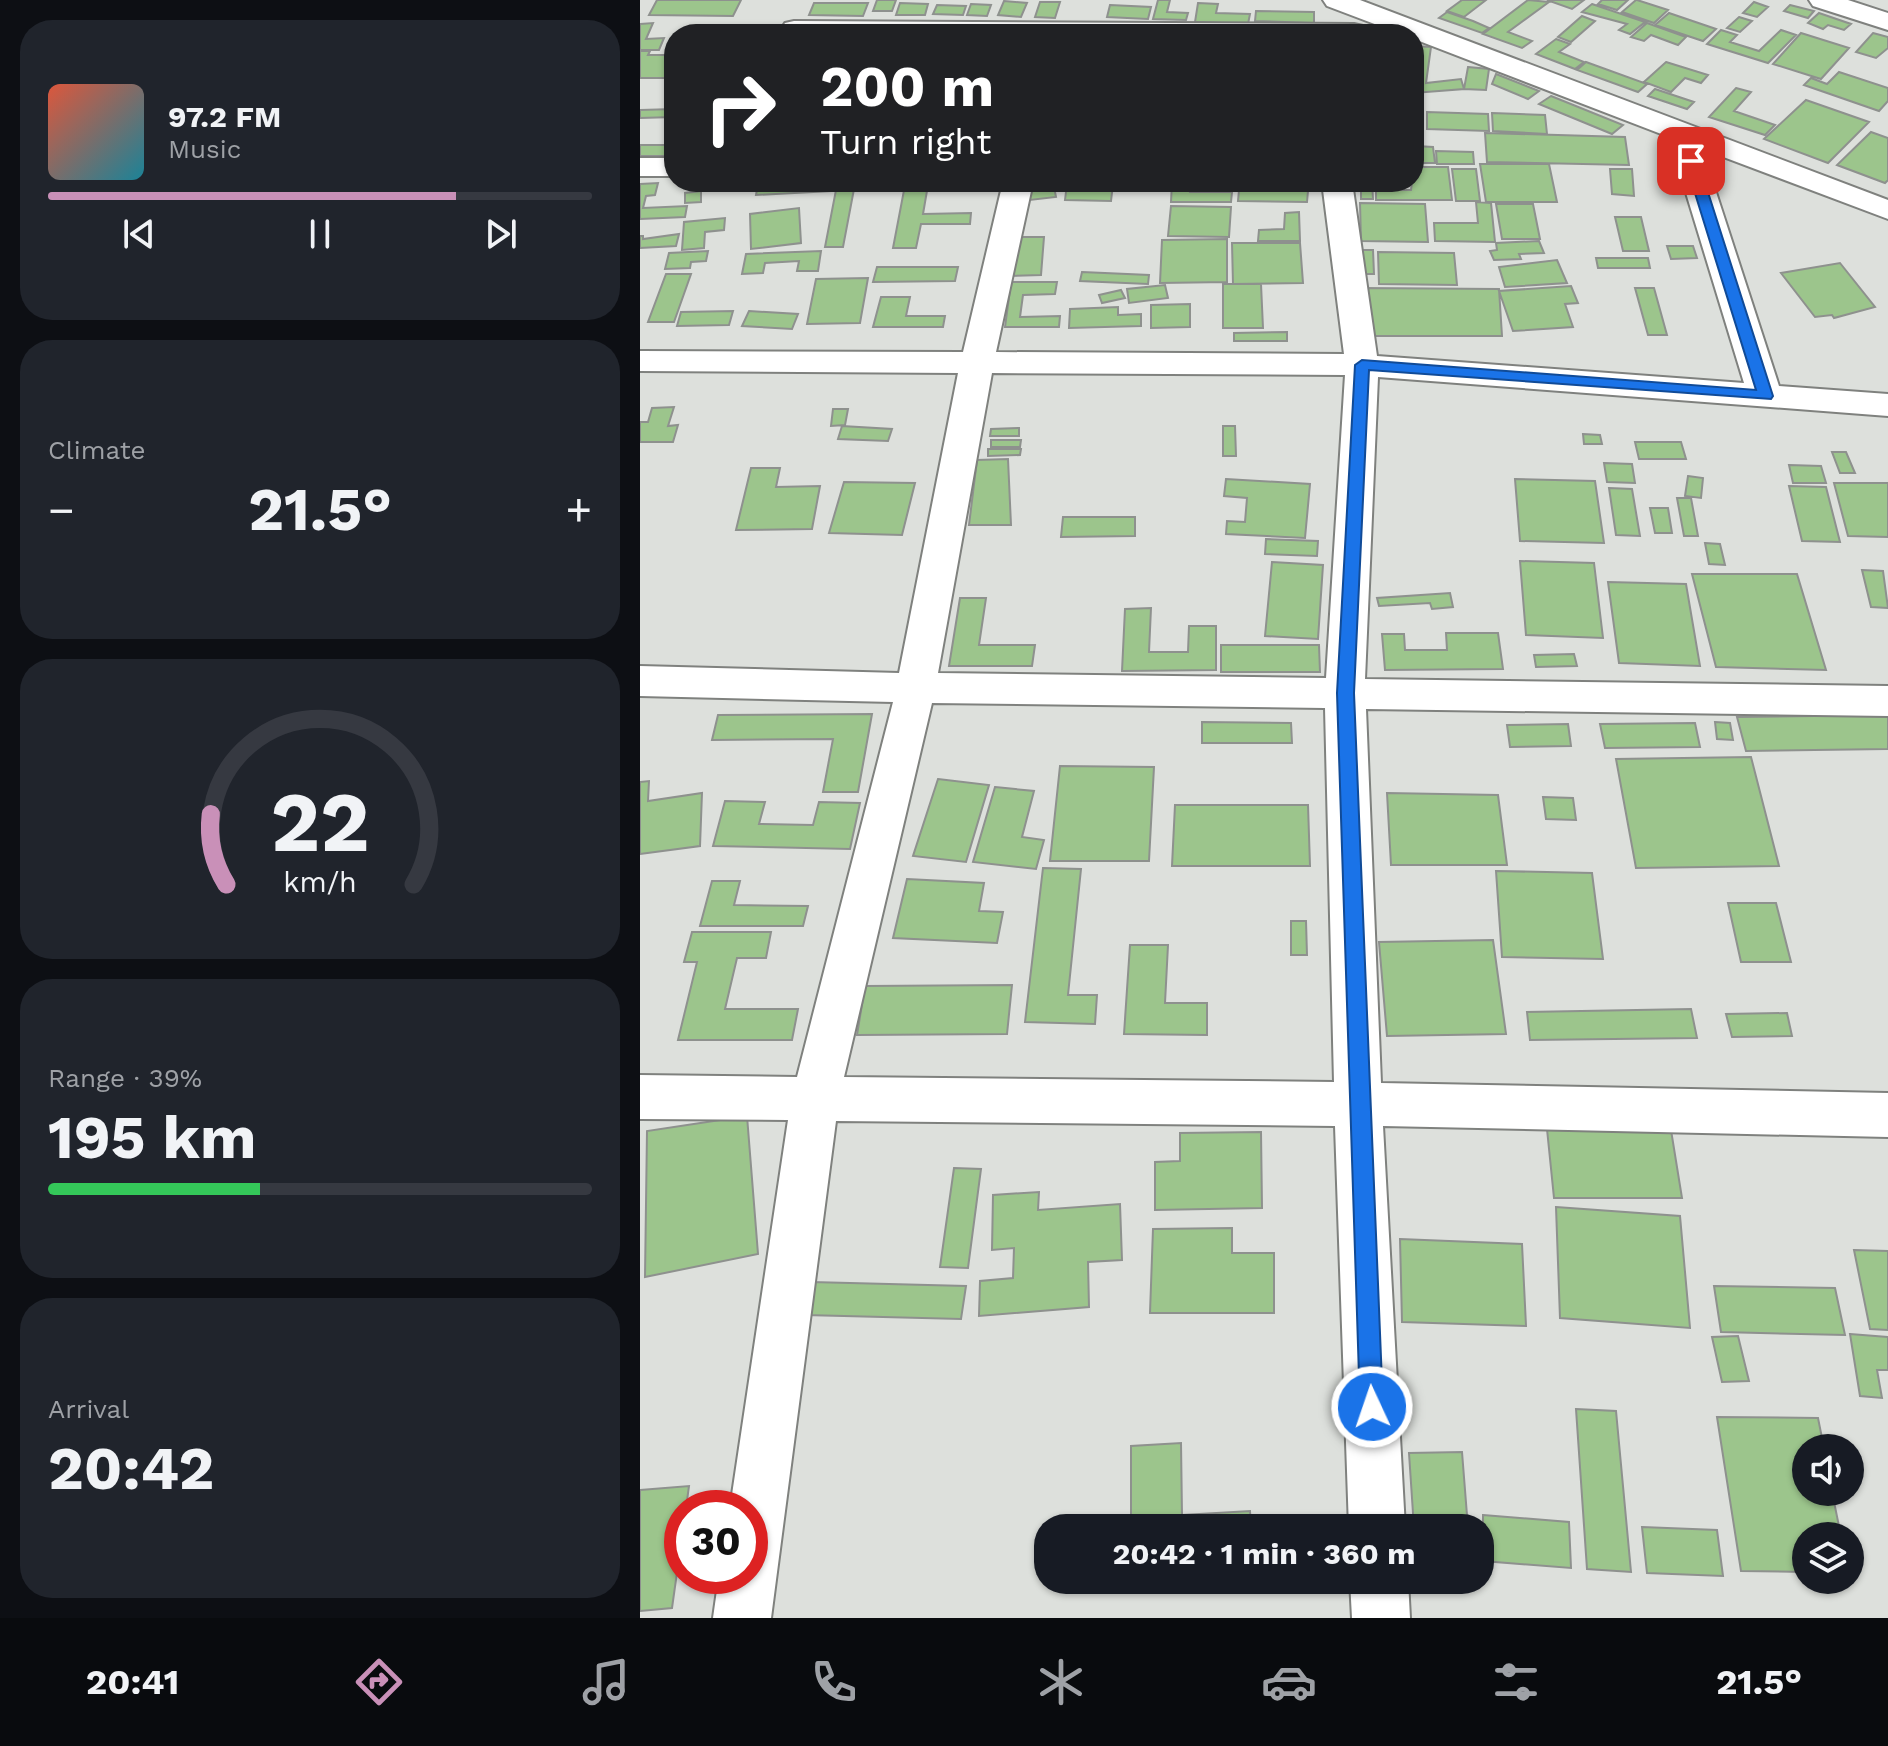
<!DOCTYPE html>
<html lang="en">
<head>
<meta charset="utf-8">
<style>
  body { margin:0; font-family:"Work Sans",sans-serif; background:#20242c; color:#f1f3f6; height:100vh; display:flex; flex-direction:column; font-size:30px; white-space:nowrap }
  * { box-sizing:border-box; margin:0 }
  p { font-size:26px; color:#9ea1a6 }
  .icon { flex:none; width:44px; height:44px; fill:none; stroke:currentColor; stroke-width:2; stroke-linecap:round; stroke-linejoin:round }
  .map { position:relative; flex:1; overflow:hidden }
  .sheet { display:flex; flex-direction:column; gap:20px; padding:20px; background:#0d0f14; width:640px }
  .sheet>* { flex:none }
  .hud { position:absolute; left:24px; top:24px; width:760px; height:168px; border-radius:32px; box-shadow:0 2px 6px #0004; background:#202124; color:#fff; overflow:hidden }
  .buttons { position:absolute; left:1152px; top:1434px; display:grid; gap:16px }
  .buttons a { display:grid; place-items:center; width:72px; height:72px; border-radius:50%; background:#171b24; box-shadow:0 2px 6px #0004; font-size:40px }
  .speed { position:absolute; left:24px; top:1490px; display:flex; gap:16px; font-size:40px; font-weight:700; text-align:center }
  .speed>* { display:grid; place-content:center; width:104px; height:104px; border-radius:50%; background:#171b24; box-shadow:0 2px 6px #0004; line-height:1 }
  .speed .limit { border:12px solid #d22; background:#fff; color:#111 }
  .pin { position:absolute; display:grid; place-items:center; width:68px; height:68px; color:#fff; margin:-34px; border-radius:16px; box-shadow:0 4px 12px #0006 }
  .me { position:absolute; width:88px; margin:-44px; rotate:357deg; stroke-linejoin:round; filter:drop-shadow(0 0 6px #0008) }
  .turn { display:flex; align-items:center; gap:28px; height:168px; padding:0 24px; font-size:36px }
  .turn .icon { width:104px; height:104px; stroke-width:2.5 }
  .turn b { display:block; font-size:56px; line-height:68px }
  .big { font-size:60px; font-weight:700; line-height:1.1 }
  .sheet .widget { flex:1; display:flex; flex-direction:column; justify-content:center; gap:12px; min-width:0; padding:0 28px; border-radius:32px; background:#20242c }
  .sheet .dial { align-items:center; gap:0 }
  .dial svg { height:208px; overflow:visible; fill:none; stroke:#363941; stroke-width:7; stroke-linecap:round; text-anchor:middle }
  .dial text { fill:#f1f3f6; stroke:none }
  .song { display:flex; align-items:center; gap:24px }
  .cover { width:96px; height:96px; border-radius:12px; background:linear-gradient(135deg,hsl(10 70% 55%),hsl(190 70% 35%)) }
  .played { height:8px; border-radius:4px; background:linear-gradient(90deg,#c990b8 75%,#363941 75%) }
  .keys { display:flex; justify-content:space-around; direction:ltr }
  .heat { display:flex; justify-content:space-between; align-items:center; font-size:44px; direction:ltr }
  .charge { height:12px; border-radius:6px; background:linear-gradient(90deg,#34c759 39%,#363941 0) }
  .trip { position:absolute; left:394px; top:1514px; width:460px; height:80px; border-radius:32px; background:#171b24; box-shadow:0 2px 6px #0004; font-weight:700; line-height:80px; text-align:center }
  .tabs { display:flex; height:128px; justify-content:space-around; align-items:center; background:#090b0e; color:#9ea1a6 }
  .tabs .icon { width:56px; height:56px }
  .tabs .current { color:#c990b8 }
  .tabs b { font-size:36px; color:#f1f3f6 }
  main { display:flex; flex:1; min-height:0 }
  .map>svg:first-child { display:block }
  .building { fill:#9cc58c; stroke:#8e918e; stroke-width:2 }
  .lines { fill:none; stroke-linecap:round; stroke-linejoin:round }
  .street-casing { stroke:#7f817e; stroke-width:4 }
  .street { fill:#fff; fill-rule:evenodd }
  .route { fill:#1a73e8; stroke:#114b97; stroke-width:2 }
</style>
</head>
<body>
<main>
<section class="sheet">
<div class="widget">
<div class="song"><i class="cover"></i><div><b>97.2 FM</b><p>Music</p></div></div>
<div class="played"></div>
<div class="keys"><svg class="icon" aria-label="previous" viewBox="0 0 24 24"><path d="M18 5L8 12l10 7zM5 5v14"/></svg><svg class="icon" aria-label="pause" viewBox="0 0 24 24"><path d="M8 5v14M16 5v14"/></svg><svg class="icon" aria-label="next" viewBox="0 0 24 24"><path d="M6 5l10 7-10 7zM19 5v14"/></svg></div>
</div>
<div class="widget"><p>Climate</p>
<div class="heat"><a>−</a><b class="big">21.5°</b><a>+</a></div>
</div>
<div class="widget dial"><svg viewBox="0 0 100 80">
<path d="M14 69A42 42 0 1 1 86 69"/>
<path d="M14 69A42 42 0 0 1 8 42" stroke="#c990b8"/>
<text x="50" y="56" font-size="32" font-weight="700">22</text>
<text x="50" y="72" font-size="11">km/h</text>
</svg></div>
<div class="widget"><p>Range · 39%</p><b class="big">195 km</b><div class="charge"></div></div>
<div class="widget"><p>Arrival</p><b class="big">20:42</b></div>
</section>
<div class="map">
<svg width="1248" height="1618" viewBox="0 0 1248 1618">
  <rect width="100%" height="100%" fill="#dde0dc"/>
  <path class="building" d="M17 0H101L93 16 9 15Z
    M237 0H256L252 11H233Z
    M518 0H530L527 12 548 13 546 20 513 19Z
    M822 0H846L824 17 807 11Z
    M888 0 909 2 868 32 892 41 882 48 843 34Z
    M907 0H944L932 9Z
    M962 0H988L977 10 958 4Z
    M996 0H997L1028 10 1014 23 982 12Z
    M364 1 387 3 381 17 358 15Z
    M400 2H420L415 18 395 17Z
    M1114 2 1128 7 1117 17 1103 13Z
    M174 3H228L223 16 169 15Z
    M260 3 288 4 285 15H256Z
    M558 3 578 4 576 13 610 14 608 24 555 22Z
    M331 4 351 5 347 16 327 15Z
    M952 4 1005 22 990 34 979 30 987 24 942 12Z
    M297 5 326 6 323 15 293 14Z
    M470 5 511 7 508 19 467 17Z
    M1150 5 1174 11 1168 18 1144 11Z
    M616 11 674 12V23L615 21Z
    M807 12 833 21 849 28 842 33 799 18Z
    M1029 13 1076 29 1063 41 1015 25Z
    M1179 13 1211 24 1204 30 1188 25 1183 29 1168 23Z
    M942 16 955 21 931 42 918 37Z
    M1099 17 1112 21 1100 32 1087 28Z
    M13 23 6 39 24 38 19 50H0V24Z
    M1007 23 1046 37 1038 45 1011 35 1004 41 991 37Z
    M1081 30 1097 35 1090 42 1119 51 1141 30 1156 35 1128 63 1067 44Z
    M1161 33 1209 48 1181 79 1133 64Z
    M1233 33 1248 37V48L1236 58 1216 52Z
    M916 39 930 44 919 52 944 62 935 69 896 54Z
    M774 46 791 47 786 83 821 79 824 89 774 93Z
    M0 51H10L8 55H34V78H0Z
    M946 62 1007 84 998 92 937 70Z
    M1026 62 1068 75 1061 83 1045 78 1031 92 1004 82Z
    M828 67 849 69 846 90 824 89Z
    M1199 72 1248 88V101L1239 111 1164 85 1171 78 1187 84Z
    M856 74 899 91 888 99 852 84Z
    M1096 88 1111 92 1094 111 1135 125 1125 135 1069 117Z
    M1015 89 1054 102 1047 109 1008 96Z
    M911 96 983 125 972 134 899 104Z
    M1166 100 1229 122 1188 163 1124 139Z
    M34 109V117L0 118V110Z
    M787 112 848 114 849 131 787 129Z
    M852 113 905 115 907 134 853 131Z
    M1231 132 1248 138V180L1245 183 1197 165Z
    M845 133 985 137 989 165 847 162Z
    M0 145H34V156H0Z
    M776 146 793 147 795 163H777Z
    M796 151 833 152 834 164H797Z
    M840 164H909L917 202H846Z
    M774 167H808L812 200H736V190H771Z
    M812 169H836L840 201H816Z
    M970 169H992L994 196 972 194Z
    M192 182 191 191 116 195 118 184Z
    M387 182H413L416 197 390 200Z
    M532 182H551L550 192H592L591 202H531Z
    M721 182H732L733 199H721Z
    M18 183 15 195 6 196 3 208 47 206 45 217 0 219V184Z
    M427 184H473L471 201 425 200Z
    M265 185H288L283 214 331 213 330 224H281L276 248H253Z
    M214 189 203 247H185L196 190Z
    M599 190 668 191 667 202 598 201Z
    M61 191V202L45 203V193Z
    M836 202 851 203 855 242 795 241 794 223H838Z
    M720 203 785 204 788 242 721 241Z
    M856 204H893L900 239H862Z
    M531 206 591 207 589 237 528 236Z
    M159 208 161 243 111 249 110 214Z
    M659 212 660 241H618L619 230 644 229 645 213Z
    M975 217H1001L1009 251H983Z
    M85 218 84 230 65 232 64 248 42 250 44 222Z
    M39 234 36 246 0 248V236H3V239Z
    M369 237H404L401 275 365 276Z
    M587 239V282L520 283 522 240Z
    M899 241 904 253 879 254 881 259 854 260 850 251 857 250 856 243Z
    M592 243H660L663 283 593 284Z
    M1027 246H1053L1057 258 1031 259Z
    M722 250H733L734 274H723Z
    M68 251 66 261 51 262 50 268 25 269 29 253Z
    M181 251 178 271H157L159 261 125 263 123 273 102 274 106 254Z
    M738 252 814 253 817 285 739 284Z
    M956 258H1008L1010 268H958Z
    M917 260 927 283 865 287 859 267Z
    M1200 263 1235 307 1194 318 1192 315 1175 317 1141 273Z
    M237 267H318L315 281 233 282Z
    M442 272 509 275 508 284 440 281Z
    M26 274H51L34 322H8Z
    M228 278 220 323 167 324 176 279Z
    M371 282H417L415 294 383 295 380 317 420 316 419 327H365Z
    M583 284H621L623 328H583Z
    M525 285 528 298 489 303 487 289Z
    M931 286 938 303 925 304 933 327 873 331 859 291Z
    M722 288 859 289 862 336H728Z
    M995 288H1014L1027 335H1008Z
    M481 290 485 298 462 303 459 295Z
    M241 297H270L266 316H305L303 327H233Z
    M550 304V327L511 328V305Z
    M478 307V315L501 314V326L429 328 430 309Z
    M93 311 89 325 37 326 41 312Z
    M109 311 158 314 152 329 102 326Z
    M647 332V341H594V333Z
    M34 407 28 426 38 425 33 442H0V422H8L12 408Z
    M193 409H208L205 425 191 426Z
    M202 426 252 429 248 441 198 439Z
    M583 426H595L596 456H583Z
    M379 428V436H350L351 429Z
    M943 434 960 435 962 444H944Z
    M351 440H381L380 447H351Z
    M995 442H1041L1046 459H999Z
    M348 449H381L380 455 348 456Z
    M1192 452H1206L1215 473H1200Z
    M368 459 371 525H329L337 460Z
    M964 463 992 464 995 483 967 482Z
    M1149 465 1181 466 1186 483H1153Z
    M111 468H140L136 487 180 486 172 529 96 530Z
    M1048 476 1063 478 1061 498 1045 496Z
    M586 479 670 484 665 538 586 534 587 521 605 522 607 498 584 496Z
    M875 479 955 481 964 543 880 541Z
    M204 482 275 483 262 535 189 533Z
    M1194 483H1248V537L1208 536Z
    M1149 486 1186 487 1200 542 1162 541Z
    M969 488 992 489 1000 536 976 535Z
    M1037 498H1051L1058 536H1044Z
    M1010 508H1028L1032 533H1015Z
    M423 517H495V536L421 537Z
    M626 539 678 541 677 556 625 554Z
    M1065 543 1080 544 1085 565 1069 564Z
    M880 561 954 563 963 638 886 635Z
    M632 562 683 565 678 639 625 636Z
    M1222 570 1243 571 1248 608 1231 607Z
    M1052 574H1157L1186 670 1076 667Z
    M968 582 1046 584 1060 666 979 663Z
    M810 593 813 607 792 609 790 603 739 606 737 598Z
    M320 598H346L339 645H395L392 666H309Z
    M511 608 509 652H548L549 626H576V670L482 671 485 609Z
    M806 633H858L863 669 745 670 742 634H764L765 650H807Z
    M581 645H679L680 672H581Z
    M934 654 937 666 896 667 894 655Z
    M232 714 218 792H183L193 739 72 740 78 715Z
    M1248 715V749L1106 751 1097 717Z
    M562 722 651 723 652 743H562Z
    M1075 722 1090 723 1093 740 1077 739Z
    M1055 723 1060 747 965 748 960 724Z
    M928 724 931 746 870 747 867 725Z
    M1111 757 1139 866 996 868 976 759Z
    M420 766 514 767 509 861H410Z
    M298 779 349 785 326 862 273 856Z
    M9 781 8 801 62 793 60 846 0 854V782Z
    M355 787 394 791 382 837 404 840 396 869 333 862Z
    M747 793 858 795 867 865H751Z
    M903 797 933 798 936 820 906 819Z
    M85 801 125 802 119 824 173 825 179 802 220 803 210 849 73 846Z
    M535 805H668L670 866H532Z
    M403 868 441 869 428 995H457L455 1024 385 1022Z
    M856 871 952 873 963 959 862 957Z
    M267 879 344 883 339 911 363 912 357 943 253 938Z
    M72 881H100L94 905 168 906 163 926H60Z
    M1088 903H1136L1151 962H1101Z
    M651 921H666L667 955H651Z
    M52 932H131L126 958H97L85 1009H158L152 1040H38L57 962H44Z
    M853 940 866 1034 747 1036 739 942Z
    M490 945H528L525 1003H567V1035L484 1034Z
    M372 985 367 1034 217 1035 225 986Z
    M1051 1009 1057 1038 890 1040 887 1012Z
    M1147 1013 1152 1036 1092 1037 1086 1014Z
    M107 1116 118 1254 5 1277 7 1131Z
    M907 1129 1031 1130 1042 1198H914Z
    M621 1132 622 1208 515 1210V1162L540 1161V1133Z
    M314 1168 341 1169 328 1268 300 1267Z
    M399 1192 398 1210 480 1204 482 1260 448 1262 449 1307 339 1316 340 1281 373 1278 374 1248 352 1250 353 1195Z
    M916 1207 1040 1216 1050 1328 920 1318Z
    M592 1228V1253H634V1313H510L513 1229Z
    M760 1239 882 1244 886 1326 762 1322Z
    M1214 1250 1248 1251V1330L1230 1329Z
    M171 1282 326 1286 321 1319 165 1315Z
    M1074 1286 1195 1288 1205 1335 1081 1332Z
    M1210 1334 1248 1337V1370H1237L1242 1398 1220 1396Z
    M1098 1336 1109 1381 1082 1382 1072 1337Z
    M936 1409 976 1411 991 1572 947 1569Z
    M1077 1417 1178 1418 1184 1448H1166V1492H1192L1201 1536H1166V1572L1101 1571Z
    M541 1443 542 1515 610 1511 611 1528H491V1446Z
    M822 1452 828 1528H774L769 1453Z
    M49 1486 46 1508H42V1537L32 1608 0 1611V1490Z
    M843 1515 929 1522 931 1568 843 1561Z
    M1002 1527 1077 1530 1083 1576 1007 1573Z"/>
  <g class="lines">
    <defs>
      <path id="street" d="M683 0H720L1248 200V219L1062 149 1139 386 1248 394V416L738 377 725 679 1248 686V716L726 709 741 1083 1248 1093V1137L743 1126 765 1528H709L695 1126 196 1121 131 1618H73L79 1576H110V1508H90L148 1120 0 1119V1075L157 1077 253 702 0 696V666L259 673 318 373 0 371V351L323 352 363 182H393L356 352 704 354 682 182H712L737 356 1104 383 1029 137 774 39V34H761L687 6ZM352 373 705 375 686 678 298 673ZM292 703 685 708 694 1082 204 1077Z
        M1169 0H1208L1248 13V30L1173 6Z
        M154 21 714 24 723 26 727 32 144 34 141 29 145 23Z
        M0 158H34V176H0Z
        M710 1580H768L770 1618H712Z"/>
    </defs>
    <use href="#street" class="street-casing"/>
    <use href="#street" class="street"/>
  </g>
  <path class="route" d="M1051 157 1058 161 1133 396 1131 399 729 370 714 693 743 1407 740 1415 732 1419 724 1415 720 1407 697 693 715 365 722 360 1116 390 1045 161Z"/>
</svg>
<div class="buttons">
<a><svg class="icon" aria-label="sound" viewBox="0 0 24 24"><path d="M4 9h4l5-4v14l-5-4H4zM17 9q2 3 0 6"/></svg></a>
<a><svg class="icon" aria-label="layers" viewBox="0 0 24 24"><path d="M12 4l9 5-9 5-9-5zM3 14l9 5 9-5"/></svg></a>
</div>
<div class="speed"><div class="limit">30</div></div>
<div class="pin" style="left:1051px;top:161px;background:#d93025"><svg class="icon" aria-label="arrive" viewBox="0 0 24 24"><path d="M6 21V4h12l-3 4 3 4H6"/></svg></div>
<svg class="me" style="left:732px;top:1407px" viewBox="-20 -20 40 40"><circle r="17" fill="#1a73e8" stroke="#fff" stroke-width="3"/><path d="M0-11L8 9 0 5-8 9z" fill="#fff"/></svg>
<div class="trip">20:42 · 1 min · 360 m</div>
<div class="hud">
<div class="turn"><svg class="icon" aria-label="right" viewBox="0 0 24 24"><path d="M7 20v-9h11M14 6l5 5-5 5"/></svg><div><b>200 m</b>Turn right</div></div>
</div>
</div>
</main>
<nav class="tabs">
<b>20:41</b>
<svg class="icon current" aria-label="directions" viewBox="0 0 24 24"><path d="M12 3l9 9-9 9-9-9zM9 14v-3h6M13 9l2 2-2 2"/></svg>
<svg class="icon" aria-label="music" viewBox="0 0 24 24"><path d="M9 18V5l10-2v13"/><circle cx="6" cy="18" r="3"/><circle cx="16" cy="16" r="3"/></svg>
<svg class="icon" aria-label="phone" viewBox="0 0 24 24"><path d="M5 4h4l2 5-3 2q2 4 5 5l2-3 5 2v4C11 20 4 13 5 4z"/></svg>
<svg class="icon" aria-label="climate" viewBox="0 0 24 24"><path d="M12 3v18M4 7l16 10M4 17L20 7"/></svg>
<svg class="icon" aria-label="car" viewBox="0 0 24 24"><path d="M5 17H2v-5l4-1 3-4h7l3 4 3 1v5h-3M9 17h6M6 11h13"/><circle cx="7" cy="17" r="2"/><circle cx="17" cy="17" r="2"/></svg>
<svg class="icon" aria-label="filters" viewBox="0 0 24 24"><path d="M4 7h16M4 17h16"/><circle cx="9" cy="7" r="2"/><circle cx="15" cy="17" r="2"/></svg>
<b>21.5°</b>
</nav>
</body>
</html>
